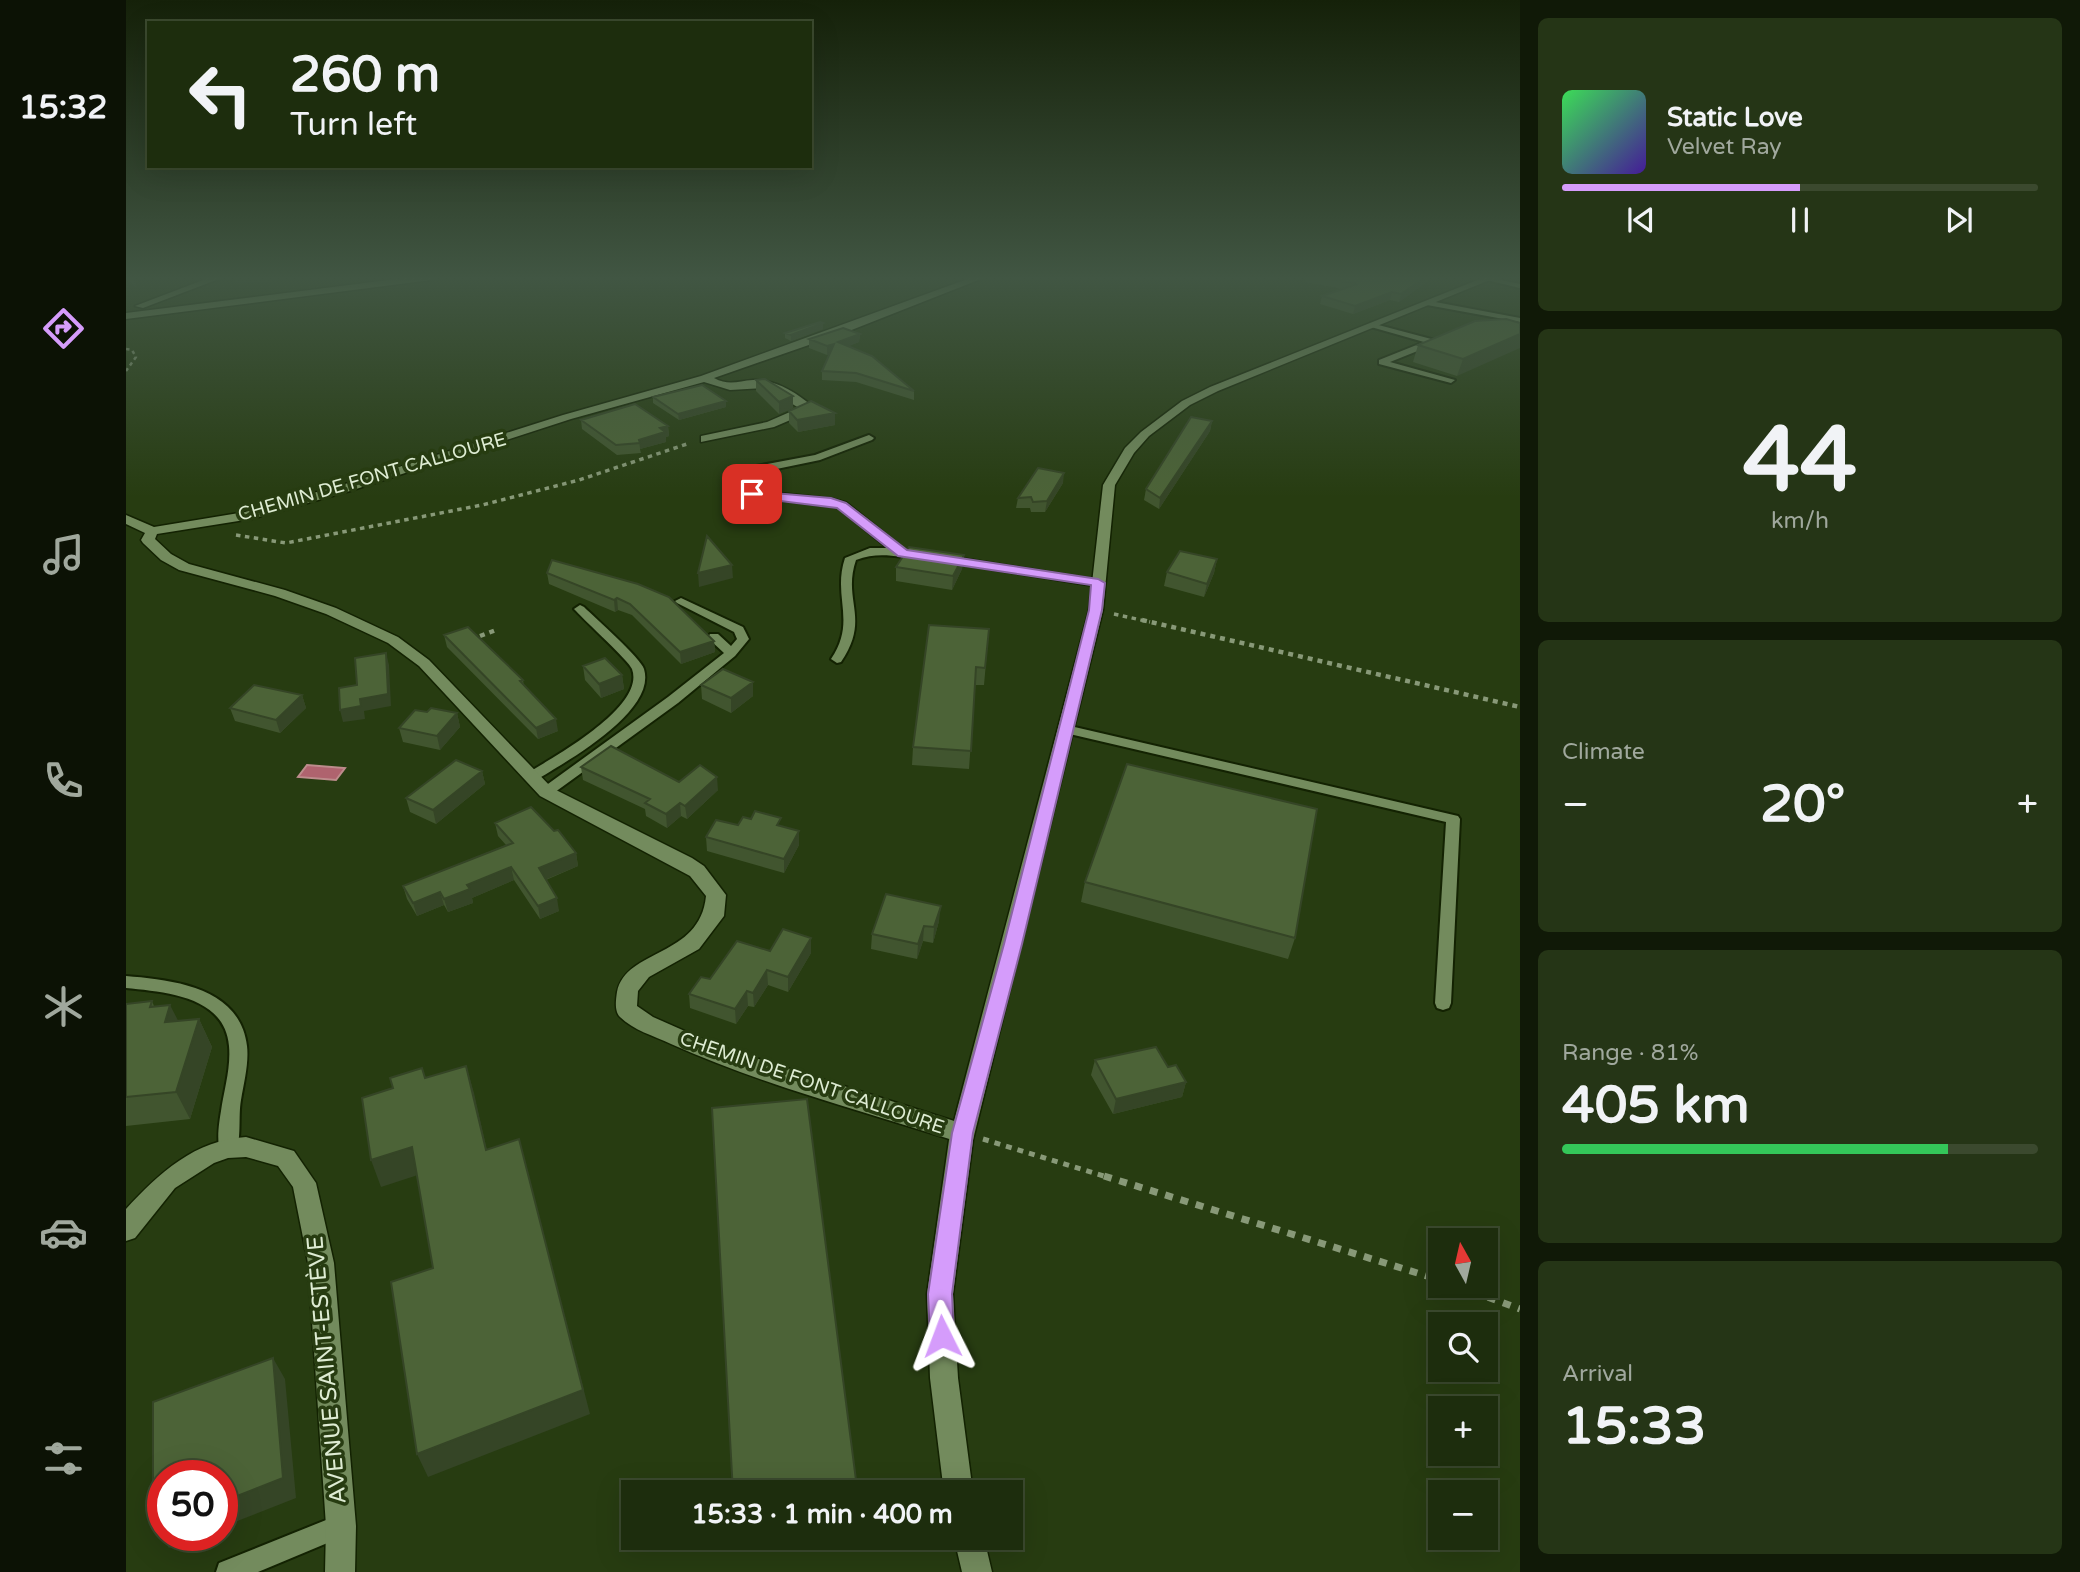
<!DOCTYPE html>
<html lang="en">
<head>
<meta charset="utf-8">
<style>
  body { margin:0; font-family:"Varela Round",sans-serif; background:#253516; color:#f1f3f6; height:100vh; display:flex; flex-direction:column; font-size:26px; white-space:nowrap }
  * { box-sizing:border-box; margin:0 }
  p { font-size:23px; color:#a0a89d }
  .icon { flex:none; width:38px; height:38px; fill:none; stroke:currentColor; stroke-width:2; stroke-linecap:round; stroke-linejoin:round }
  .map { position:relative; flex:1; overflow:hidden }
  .panel { display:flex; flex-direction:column; gap:18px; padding:18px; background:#101907; width:560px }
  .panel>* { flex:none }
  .banner { position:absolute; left:21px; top:21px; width:665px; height:147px; border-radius:0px; box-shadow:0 7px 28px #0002,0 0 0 2px #3b492e; background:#1d2d0d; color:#f1f3f6; overflow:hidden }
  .needle { width:46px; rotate:352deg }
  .controls { position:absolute; left:1302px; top:1228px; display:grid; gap:14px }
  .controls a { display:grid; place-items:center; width:70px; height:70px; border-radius:0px; background:#1d2d0d; box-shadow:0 7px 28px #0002,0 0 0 2px #3b492e; font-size:35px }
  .speed { position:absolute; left:21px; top:1460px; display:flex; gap:14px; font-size:35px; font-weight:700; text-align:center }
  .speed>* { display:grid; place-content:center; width:91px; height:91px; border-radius:50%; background:#1d2d0d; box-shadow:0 7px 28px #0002,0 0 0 2px #3b492e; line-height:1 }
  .speed .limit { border:10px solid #d22; background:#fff; color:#111 }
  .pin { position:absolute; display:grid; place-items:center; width:60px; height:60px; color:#fff; margin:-30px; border-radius:14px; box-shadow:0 4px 10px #0006 }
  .me { position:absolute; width:77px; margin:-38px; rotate:357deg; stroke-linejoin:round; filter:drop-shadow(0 0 5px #0008) }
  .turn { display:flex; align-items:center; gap:24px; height:147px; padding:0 28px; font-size:32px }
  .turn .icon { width:91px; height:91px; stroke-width:2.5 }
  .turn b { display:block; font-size:49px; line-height:60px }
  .big { font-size:52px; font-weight:800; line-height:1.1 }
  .panel .tile { flex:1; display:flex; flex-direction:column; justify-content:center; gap:10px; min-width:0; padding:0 24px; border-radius:10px; background:#253516 }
  .panel .dial { align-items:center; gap:0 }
  .dial b { font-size:91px; line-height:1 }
  .song { display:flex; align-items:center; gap:21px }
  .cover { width:84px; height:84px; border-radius:10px; background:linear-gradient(135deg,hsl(130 70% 55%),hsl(260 70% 35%)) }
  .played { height:7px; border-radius:4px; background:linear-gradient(90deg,#d59cfb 50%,#3b492e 50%) }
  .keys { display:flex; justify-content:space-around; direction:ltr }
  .heat { display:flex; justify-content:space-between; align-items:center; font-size:38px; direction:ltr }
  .charge { height:10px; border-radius:5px; background:linear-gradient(90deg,#34c759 81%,#3b492e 0) }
  .trip { position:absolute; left:495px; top:1480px; width:402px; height:70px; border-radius:0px; background:#1d2d0d; box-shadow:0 7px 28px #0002,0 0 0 2px #3b492e; font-weight:800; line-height:70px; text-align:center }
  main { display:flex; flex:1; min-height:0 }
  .tabs { display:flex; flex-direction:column; width:126px; justify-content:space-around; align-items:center; background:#0c1205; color:#a0a89d }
  .tabs .icon { width:49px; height:49px }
  .tabs .current { color:#d59cfb }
  .tabs b { font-size:32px; color:#f1f3f6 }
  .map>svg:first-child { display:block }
  .water { fill:#af636e; stroke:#bd8c8c; stroke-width:2 }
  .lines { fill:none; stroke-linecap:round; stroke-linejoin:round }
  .lane-casing { stroke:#132202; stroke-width:4 }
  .street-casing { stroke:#132202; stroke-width:3 }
  .secondary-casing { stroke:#132202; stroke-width:3 }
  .path-far4 { stroke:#889978; stroke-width:2.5; stroke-dasharray:3.5 3.5; stroke-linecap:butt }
  .path-far3 { stroke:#889978; stroke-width:3.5; stroke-dasharray:4.5 4.5; stroke-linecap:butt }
  .path-far2 { stroke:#889978; stroke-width:4.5; stroke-dasharray:5 5; stroke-linecap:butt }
  .path-far1 { stroke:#889978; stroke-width:5; stroke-dasharray:6 6; stroke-linecap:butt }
  .path { stroke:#889978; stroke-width:7; stroke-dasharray:8 8; stroke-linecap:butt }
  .lane { fill:#738b5d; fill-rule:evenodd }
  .street { fill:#738b5d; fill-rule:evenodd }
  .secondary { fill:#738b5d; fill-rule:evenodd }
  .wall { fill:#41552f }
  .shaded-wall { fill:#354526 }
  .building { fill:#4c6337; stroke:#354526; stroke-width:2 }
  .route { fill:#d59cfb; stroke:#8a65a3; stroke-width:2 }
  .labels { text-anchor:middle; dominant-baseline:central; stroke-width:7; stroke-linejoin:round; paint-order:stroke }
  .street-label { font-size:19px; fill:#deecd3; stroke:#273c11 }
  .near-street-label { font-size:23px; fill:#deecd3; stroke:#273c11 }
</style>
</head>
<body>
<main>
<nav class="tabs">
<b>15:32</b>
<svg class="icon current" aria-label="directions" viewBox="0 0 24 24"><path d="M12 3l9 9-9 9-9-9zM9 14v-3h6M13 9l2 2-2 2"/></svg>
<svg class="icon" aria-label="music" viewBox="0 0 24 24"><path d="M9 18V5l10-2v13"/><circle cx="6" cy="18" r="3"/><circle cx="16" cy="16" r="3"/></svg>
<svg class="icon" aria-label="phone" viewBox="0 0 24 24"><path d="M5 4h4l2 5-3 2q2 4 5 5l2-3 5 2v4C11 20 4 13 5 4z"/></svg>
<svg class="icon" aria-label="climate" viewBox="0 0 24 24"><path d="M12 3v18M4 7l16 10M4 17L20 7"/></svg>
<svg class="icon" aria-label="car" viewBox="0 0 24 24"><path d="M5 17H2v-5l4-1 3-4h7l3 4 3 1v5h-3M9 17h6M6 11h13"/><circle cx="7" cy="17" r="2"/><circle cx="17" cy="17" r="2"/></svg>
<svg class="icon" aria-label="filters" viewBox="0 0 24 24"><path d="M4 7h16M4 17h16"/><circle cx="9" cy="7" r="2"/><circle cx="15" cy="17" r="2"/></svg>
</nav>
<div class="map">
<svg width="1394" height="1572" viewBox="0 0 1394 1572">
  <rect width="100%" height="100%" fill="#273c11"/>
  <path class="water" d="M181 765 219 768 210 780 172 777Z"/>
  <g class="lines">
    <defs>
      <path id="lane" d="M1348 277H1361L1394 284V288Z
        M1304 301 1394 318V322L1301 305V301Z
        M1245 323 1309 340V344L1264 362 1329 380 1325 383 1253 364V360L1298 342 1245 327Z
        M743 435 748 438 746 440 694 460 616 476 618 485 628 491 705 499 720 503 780 551 795 553 800 556 795 559C771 557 753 551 730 560 716 601 745 618 715 662L711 663 705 659C731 621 706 597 719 558L744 548H762L712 507 622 496 611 489 606 475 614 469 689 455Z
        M818 556 972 580 978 583 972 586 814 561V557Z
        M555 598 617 627 623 639 609 656 552 703 425 795H415L413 792 415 789 542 697 598 653 584 640 582 637 584 634H592L605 646 611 639 608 632 551 603 549 601Z
        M454 605 458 607C469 618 515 658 518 669 531 711 440 762 410 780H400L398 777 400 774C426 758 520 707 506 669 503 661 459 621 450 611L448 609Z
        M940 725 1332 816 1334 819 1325 1003 1323 1008 1317 1010 1311 1008 1309 1003 1320 822 935 732 933 729Z
        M0 976C47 980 114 987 121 1046 123 1063 118 1082 115 1100 112 1117 116 1139 109 1154L102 1156 95 1154C90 1142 93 1123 95 1111 98 1090 105 1068 103 1046 99 996 39 992 0 988Z
        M215 1514 223 1518 227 1526 223 1534 132 1572H90L93 1563Z"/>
      <path id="street" d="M85 277H98L17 308 9 306Z
        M286 277H310L305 280 0 319V313Z
        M847 277H860L723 331 588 378C603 386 612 381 627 380 648 379 670 392 685 405L683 412 648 427 575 442V436L641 422 673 408 640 388 604 390 578 382 445 419 224 491 125 519 31 534 29 539 45 554 63 564 159 590 210 608 272 637 303 660 426 788 566 858 578 866 600 895 598 916 573 949 523 977 512 991 511 1006 527 1017 595 1047 844 1126 848 1133 844 1140 836 1143C740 1112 636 1085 545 1044 528 1036 507 1030 494 1017 488 1011 490 999 491 992 500 948 574 958 580 896L564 876 414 796 293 666 262 643 200 614 149 596 53 570 35 560 17 543 15 540 19 533 0 524V515L28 527 119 512 216 485 437 415 575 376Z
        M120 1137 168 1151 190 1183 208 1263 230 1526 229 1572H199L200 1526 182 1263 167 1187 152 1166 120 1157 102 1158 88 1163 49 1188 9 1238 0 1241V1209C33 1173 69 1140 120 1137Z"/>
      <path id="secondary" d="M1359 277H1371L1092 391 1064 405 1023 436 1008 453 989 485 977 610 847 1140 827 1294 832 1378 847 1493H818L804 1378 801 1294 823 1140 963 610 977 485 999 448 1015 432 1056 401 1084 387Z
        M828 1538H858L866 1572H836Z"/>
    </defs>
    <use href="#lane" class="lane-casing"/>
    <use href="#street" class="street-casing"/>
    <use href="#secondary" class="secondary-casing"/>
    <path class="path-far4" d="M0 349 6 350 10 357 0 371"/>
    <path class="path-far3" d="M110 535 160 543 356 505 453 480 564 443
      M988 614 1024 622"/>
    <path class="path-far2" d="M1016 620 1394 707
      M354 636 370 630"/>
    <path class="path-far1" d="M857 1139 984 1178"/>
    <path class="path" d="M978 1176 1314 1280
      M1332 1286 1394 1309"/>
    <use href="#lane" class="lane"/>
    <use href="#street" class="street"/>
    <use href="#secondary" class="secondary"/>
  </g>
  <path class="wall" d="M0 277H10V288Z
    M1180 277H1305V279L1273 302 1264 300 1227 314 1194 304 1196 296 1217 289 1179 282Z
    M1380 319 1331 376 1287 362 1292 345Z
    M697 329 665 341 659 338V333Z
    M734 334 733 342 722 346 788 391V400L730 382 696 380V371L704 354 701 355 683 348V339Z
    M630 380 667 408 653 414 630 391Z
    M527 397 600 401V407L553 420 527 403Z
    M663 411 709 413V425L672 432 663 423Z
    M455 420 542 426 543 436 540 437V442L514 449 515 453 491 455 456 429Z
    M1086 421 1084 431 1033 509 1018 500 1020 489Z
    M937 483 919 512H905L904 508H890L892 498Z
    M838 555 836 569 826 590 770 581V567Z
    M1091 559 1088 573 1078 597 1038 586 1041 572Z
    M426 560 588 641 589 652 555 664 506 615 492 610 489 612 423 584 421 573Z
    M863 629 858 685H849L843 769 786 765 787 747Z
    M318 635 397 680 398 686 432 731 412 739 321 647Z
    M457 666 496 675 498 689 475 698 459 680Z
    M575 685 627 696 605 713 576 699Z
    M176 695 180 708 154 733 109 721 104 708Z
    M301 712 331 713 334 727 314 750 277 742 273 728Z
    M455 767 553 782 592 790 561 819 555 816 541 828 520 816 519 809 457 780Z
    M356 771 359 784 310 824 284 812 280 798Z
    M369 823 428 831 450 853 452 866 420 880 433 911 414 919 388 880 346 898 347 903 322 912 318 905 291 916 281 899 277 886 380 845 372 836Z
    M612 825 655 827 673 845 658 873 581 851 580 837Z
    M959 882 1169 938 1162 959 955 902Z
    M813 921 807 943 797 941 791 959 745 949 746 934Z
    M685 938V953L662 992 642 985 628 1007 622 1006 610 1024 564 1008 563 994 584 979 644 951Z
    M26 1001 28 1006 53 1021 73 1019 86 1047 64 1119 0 1126V1004Z
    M969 1060 1042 1067 1060 1082 1056 1097 987 1114 965 1075Z
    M730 1480 729 1493H607Z"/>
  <path class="shaded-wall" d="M7 277H10V288L7 281Z
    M107 277H147L148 281 110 284Z
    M1300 277H1305V279L1273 302 1275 294Z
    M1266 292 1264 300 1227 314 1229 306Z
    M697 323V329L665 341V335Z
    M734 334 733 342 712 351V342Z
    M1394 334V348L1331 376 1337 359Z
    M708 344V352L701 355V346Z
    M667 396V408L653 414V402Z
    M600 401V407L553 420 552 414Z
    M709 413V425L672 432 671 420Z
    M1086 421 1084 431 1033 509 1034 498Z
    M542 426 543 436 540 437V442L514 449 513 440 534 428Z
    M938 473 937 483 919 512 921 501Z
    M838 555 836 569 826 590 827 576Z
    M1091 559 1088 573 1078 597 1081 584Z
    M606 565 607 578 573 587 572 573Z
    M491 598 492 610 489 612 488 600Z
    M588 641 589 652 555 664 554 652Z
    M260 653 263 665 265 706 238 711 239 719 217 722 214 710Z
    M496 675 498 689 475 698 473 684Z
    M627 682V696L605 713V698Z
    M176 695 180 708 154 733 150 720Z
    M331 713 334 727 314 750 311 736Z
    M430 719 432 731 412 739 410 728Z
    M356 771 359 784 310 824 307 810Z
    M591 777 592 790 561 819 559 806Z
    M554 803 555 816 541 828 540 814Z
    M673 831V845L658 873V859Z
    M450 853 452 866 416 881 413 868Z
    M385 867 388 880 346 898 347 903 322 912 318 899 341 885Z
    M314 892 318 905 291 916 287 903Z
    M431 898 433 911 414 919 412 906Z
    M815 906 813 921 807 943 808 927Z
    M798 926 797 941 791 959 792 944Z
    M685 938V953L662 992V977Z
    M641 970 642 985 628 1007 627 993Z
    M621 991 622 1006 610 1024 609 1009Z
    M44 1005 58 1032 39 1022Z
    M73 1019 86 1047 64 1119 50 1092Z
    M340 1066 348 1093 367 1177 360 1150Z
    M1060 1082 1056 1097 987 1114 990 1099Z
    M286 1147 295 1174 255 1187 245 1160Z
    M400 1166 464 1414 302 1477 291 1454Z
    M147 1358 159 1379 170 1498 96 1527V1502Z
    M37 1525V1535H77L43 1548 27 1529Z"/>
  <path class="building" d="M1191 277H1300L1275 294 1266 292 1229 306 1196 296 1231 284Z
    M1380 319 1394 323V334L1337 359 1292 345 1349 321Z
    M694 322 697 323 665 335 659 333Z
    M717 328 734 334 712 342 746 356 788 391 730 373 696 371 708 344 701 346 683 339Z
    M639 379 667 396 653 402 630 380Z
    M576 385 600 401 552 414 527 397Z
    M685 401 709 413 671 420 663 411Z
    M509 404 542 426 534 428 539 432 513 440 514 443 490 445 455 420Z
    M1065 417 1086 421 1034 498 1020 489Z
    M912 468 938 473 921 501 907 502 905 497 892 498Z
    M581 536 606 565 572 573Z
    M783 547 838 555 827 576 770 567Z
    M1054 551 1091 559 1081 584 1041 572Z
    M426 560 512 584 543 597 588 641 554 652 504 604 491 598 488 600 421 573Z
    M803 625 863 629 859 668 850 667 845 751 787 747Z
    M342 627 397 680 394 681 430 719 410 728 318 635Z
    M260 653 262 694 234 699 235 706 214 710 213 688 231 685 229 658Z
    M479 658 496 675 473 684 457 666Z
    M597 669 627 682 605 698 575 685Z
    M128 685 176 695 150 720 104 708Z
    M305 708 331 713 311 736 273 728 289 710 301 712Z
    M485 746 553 782 574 765 591 777 559 806 554 803 540 814 519 803 524 799 455 767Z
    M330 760 356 771 307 810 280 798Z
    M1001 764 1191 809 1169 938 959 882Z
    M405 807 428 831 432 830 450 853 413 868 431 898 412 906 385 867 341 885 344 889 318 899 314 892 287 903 277 886 387 843 369 823Z
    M629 811 655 818 651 825 673 831 658 859 580 837 590 820 612 825 617 817 625 819Z
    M760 894 815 906 808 927 798 926 792 944 746 934Z
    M657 929 685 938 662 977 641 970 627 993 621 991 609 1009 563 994 575 977 584 979 611 941 644 951Z
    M26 1001 24 1007 44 1005 39 1022 73 1019 50 1092 0 1097V1004Z
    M1030 1047 1042 1067 1050 1065 1060 1082 990 1099 969 1060Z
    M340 1066 360 1150 393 1139 457 1390 291 1454 265 1282 307 1268 286 1147 245 1160 236 1098 267 1088 264 1078 296 1068 299 1078Z
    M681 1099 730 1480 630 1493H607L586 1108Z
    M147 1358 157 1478 96 1502V1475H37V1525L27 1529V1402Z"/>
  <linearGradient id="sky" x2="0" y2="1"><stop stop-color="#152109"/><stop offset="0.56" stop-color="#415643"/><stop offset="1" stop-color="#415643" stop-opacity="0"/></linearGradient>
  <rect width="1394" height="497" fill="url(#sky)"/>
  <path class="route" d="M626 491 705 498 720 503 781 550 972 579 979 583 976 610 959 681 896 944 847 1133 826 1294 828 1336 825 1344 816 1347 808 1344 804 1336 802 1294 826 1133 878 944 945 681 963 610 965 585 772 556 711 508 622 497V492Z"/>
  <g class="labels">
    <g class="street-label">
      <text transform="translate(246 477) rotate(-16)">CHEMIN DE FONT CALLOURE</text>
      <text transform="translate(686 1083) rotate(19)">CHEMIN DE FONT CALLOURE</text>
    </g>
    <g class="near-street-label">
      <text transform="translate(201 1370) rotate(-95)">AVENUE SAINT-ESTÈVE</text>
    </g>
  </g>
</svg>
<div class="controls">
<a><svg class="needle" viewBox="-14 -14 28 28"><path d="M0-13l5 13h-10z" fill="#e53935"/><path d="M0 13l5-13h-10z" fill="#a0a89d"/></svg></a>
<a><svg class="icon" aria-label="search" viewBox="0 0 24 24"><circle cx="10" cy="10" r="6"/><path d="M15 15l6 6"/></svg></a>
<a>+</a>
<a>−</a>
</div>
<div class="speed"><div class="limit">50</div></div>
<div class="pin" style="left:626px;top:494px;background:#d93025"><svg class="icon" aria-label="arrive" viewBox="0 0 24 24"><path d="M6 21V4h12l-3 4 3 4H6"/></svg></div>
<svg class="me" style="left:816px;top:1336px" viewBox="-20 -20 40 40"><path d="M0-17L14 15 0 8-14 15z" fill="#d59cfb" stroke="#fff" stroke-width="4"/></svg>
<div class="trip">15:33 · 1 min · 400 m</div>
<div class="banner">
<div class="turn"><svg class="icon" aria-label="left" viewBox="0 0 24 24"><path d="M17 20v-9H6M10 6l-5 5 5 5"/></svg><div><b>260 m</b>Turn left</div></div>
</div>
</div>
<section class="panel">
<div class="tile">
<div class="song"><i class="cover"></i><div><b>Static Love</b><p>Velvet Ray</p></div></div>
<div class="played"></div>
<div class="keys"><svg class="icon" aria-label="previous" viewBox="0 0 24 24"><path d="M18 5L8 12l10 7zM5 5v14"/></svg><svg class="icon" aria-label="pause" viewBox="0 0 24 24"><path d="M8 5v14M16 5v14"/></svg><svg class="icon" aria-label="next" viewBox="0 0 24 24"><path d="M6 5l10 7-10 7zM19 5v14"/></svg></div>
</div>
<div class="tile dial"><b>44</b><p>km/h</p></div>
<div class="tile"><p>Climate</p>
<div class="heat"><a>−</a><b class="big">20°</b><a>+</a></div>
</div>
<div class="tile"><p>Range · 81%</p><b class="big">405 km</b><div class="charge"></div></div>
<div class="tile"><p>Arrival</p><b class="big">15:33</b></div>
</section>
</main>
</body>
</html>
